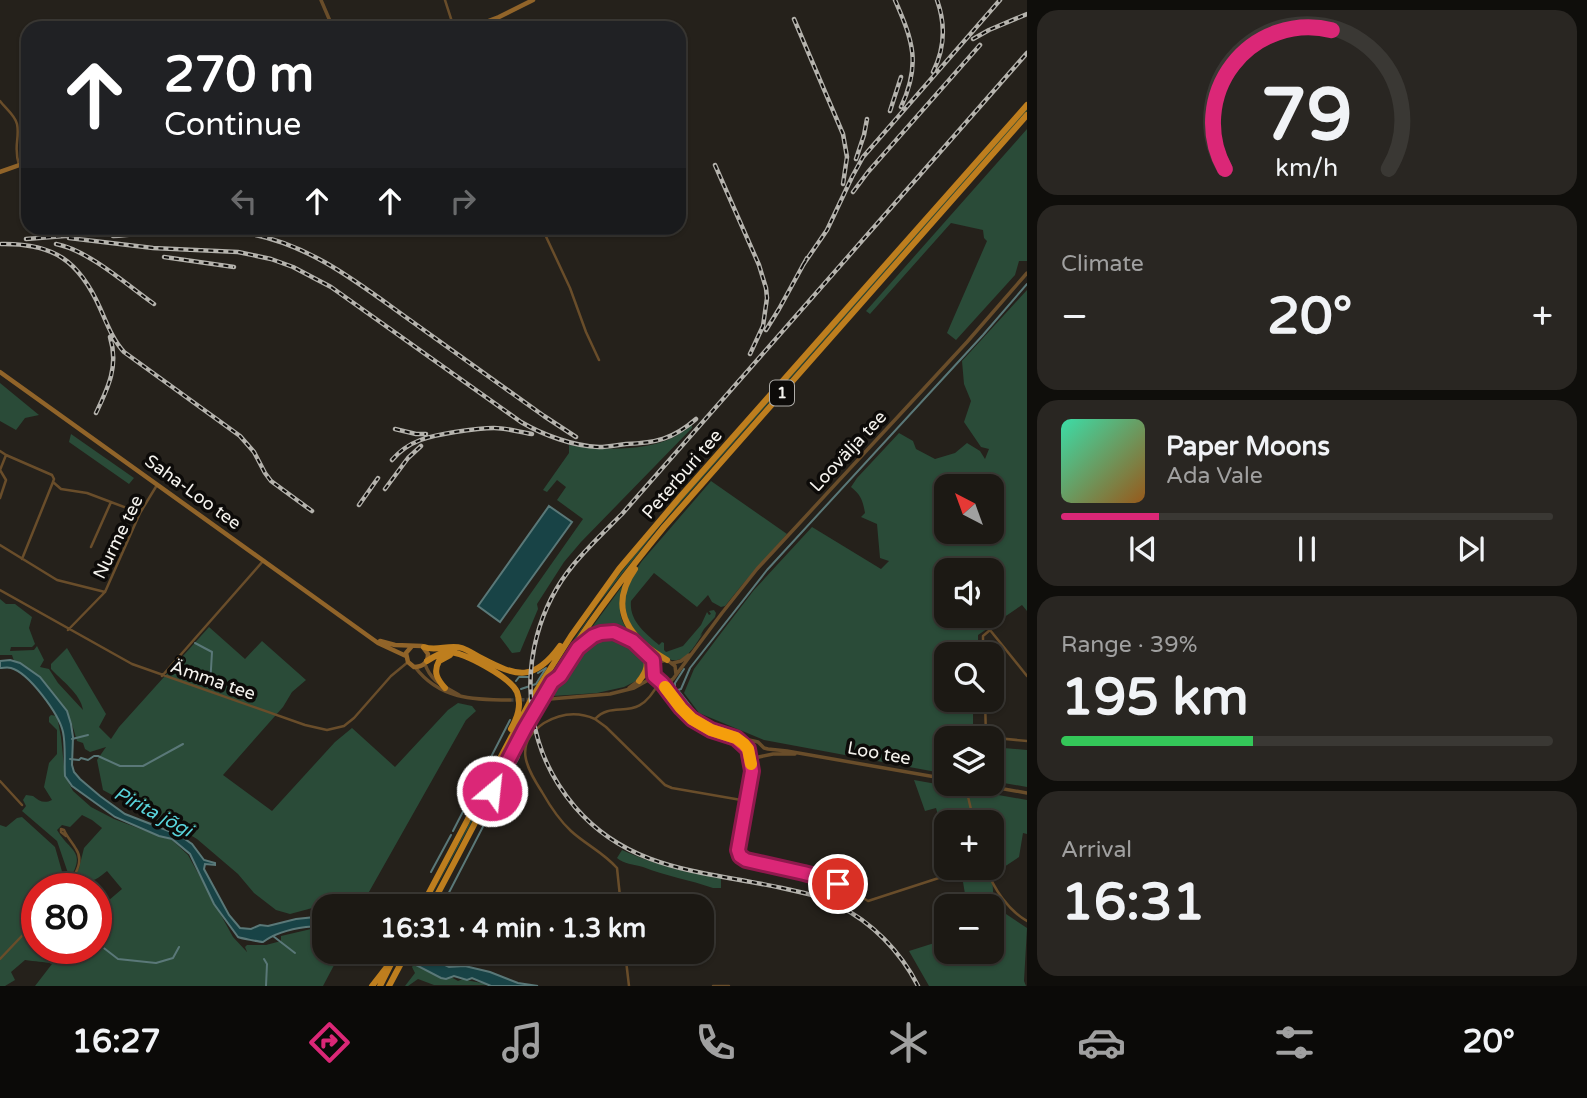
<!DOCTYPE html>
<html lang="en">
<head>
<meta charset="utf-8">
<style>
  body { margin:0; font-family:"Varela Round",sans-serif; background:#292622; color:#f1f3f6; height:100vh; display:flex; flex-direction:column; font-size:26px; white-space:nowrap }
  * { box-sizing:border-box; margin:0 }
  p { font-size:23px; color:#a0a0a0 }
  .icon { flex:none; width:38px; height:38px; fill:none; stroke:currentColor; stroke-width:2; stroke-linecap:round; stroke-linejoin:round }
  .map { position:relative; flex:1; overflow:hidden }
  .side { display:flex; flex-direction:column; gap:10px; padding:10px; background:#0f0e0b; width:560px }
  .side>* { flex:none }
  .top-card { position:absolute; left:21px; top:21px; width:665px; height:214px; border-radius:21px; box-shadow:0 2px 5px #0004,0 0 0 2px #3a3834; background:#202124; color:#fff; overflow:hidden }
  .needle { width:46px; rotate:319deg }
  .controls { position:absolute; left:934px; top:474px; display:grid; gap:14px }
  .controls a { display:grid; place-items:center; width:70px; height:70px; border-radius:14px; background:#1c1914; box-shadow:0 2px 5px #0004,0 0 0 2px #3a3834; font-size:35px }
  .speed { position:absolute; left:21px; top:873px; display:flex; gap:14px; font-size:35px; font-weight:700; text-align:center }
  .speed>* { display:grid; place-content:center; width:91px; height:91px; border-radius:50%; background:#1c1914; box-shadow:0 2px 5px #0004,0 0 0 2px #3a3834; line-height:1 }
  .speed .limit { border:10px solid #d22; background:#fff; color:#111 }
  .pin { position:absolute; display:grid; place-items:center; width:60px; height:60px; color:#fff; margin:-30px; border:4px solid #fff; border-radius:50%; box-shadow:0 2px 7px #0007 }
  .me { position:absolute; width:77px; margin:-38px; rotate:28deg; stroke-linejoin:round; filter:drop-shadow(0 0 5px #0008) }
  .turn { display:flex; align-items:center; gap:24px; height:147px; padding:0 28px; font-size:32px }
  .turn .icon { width:91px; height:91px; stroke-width:2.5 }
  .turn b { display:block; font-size:49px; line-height:60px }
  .lanes { display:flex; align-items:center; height:66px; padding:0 28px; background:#0003; justify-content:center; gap:35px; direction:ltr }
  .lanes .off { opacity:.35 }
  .big { font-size:52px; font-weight:700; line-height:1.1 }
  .side .card { flex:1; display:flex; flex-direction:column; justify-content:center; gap:10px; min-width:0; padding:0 24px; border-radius:21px; background:#292622 }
  .side .dial { align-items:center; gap:0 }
  .dial svg { height:182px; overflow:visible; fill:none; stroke:#3a3834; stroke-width:7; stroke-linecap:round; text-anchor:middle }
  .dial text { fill:#f1f3f6; stroke:none }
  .song { display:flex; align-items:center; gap:21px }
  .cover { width:84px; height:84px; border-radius:10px; background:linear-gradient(135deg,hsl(160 70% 55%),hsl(30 70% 35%)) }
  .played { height:7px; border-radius:4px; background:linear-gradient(90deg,#db2777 20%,#3a3834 20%) }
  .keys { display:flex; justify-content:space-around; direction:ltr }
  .heat { display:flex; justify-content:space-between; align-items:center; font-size:38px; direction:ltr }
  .charge { height:10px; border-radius:5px; background:linear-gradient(90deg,#34c759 39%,#3a3834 0) }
  .trip { position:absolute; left:312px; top:894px; width:402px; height:70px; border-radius:21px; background:#1c1914; box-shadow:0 2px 5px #0004,0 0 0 2px #3a3834; font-weight:700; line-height:70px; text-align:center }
  .menu { display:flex; height:112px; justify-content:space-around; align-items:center; background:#0b0a08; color:#a0a0a0 }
  .menu .icon { width:49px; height:49px }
  .menu .selected { color:#db2777 }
  .menu b { font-size:32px; color:#f1f3f6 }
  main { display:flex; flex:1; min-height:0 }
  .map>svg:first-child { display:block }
  .green { fill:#2a4b38; fill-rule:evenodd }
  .water { fill:#184346; stroke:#5a7878; stroke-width:2 }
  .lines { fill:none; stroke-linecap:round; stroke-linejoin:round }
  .stream { stroke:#5a7878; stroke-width:2 }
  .tertiary-tunnel { stroke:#44403b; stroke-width:3.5; stroke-dasharray:3.5 2; stroke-linecap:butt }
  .minor { stroke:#694d2a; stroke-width:2.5 }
  .tertiary { stroke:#694d2a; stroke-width:3.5 }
  .secondary { stroke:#916429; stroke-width:4.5 }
  .trunk { stroke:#be7e1e; stroke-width:6 }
  .rail-casing { stroke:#b5b3ad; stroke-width:4.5 }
  .rail { stroke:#0d0b09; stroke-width:2; stroke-dasharray:5; stroke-linecap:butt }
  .route-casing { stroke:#8e194d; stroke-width:18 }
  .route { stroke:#db2777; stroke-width:12 }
  .slow { stroke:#f59e0b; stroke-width:12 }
  .labels { text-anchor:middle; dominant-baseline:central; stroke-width:7; stroke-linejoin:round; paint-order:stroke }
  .shield { fill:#0d0b09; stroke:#afada9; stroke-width:2 }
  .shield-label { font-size:16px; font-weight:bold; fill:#f5f3ee }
  .street-label { font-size:18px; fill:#f5f3ee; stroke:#0d0b09 }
  .water-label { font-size:19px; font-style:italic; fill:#59d4dc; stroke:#0d0b09 }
</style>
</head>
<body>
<main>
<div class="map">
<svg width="1027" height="986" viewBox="0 0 1027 986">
  <rect width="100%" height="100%" fill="#25211b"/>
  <path class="green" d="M1027 108V111L659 527 599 603 561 661 540 697 426 906 504 757 559 661 611 585 656 528Z
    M1027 129V261H1019L1015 275 956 340 947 333 987 241 984 238 983 230 951 223 870 314 866 311Z
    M1027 290V611L1022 605 978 635V654H947V700H981L982 712H976L973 714V727H976L974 733H965V730H962V727L957 728V731H944L943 740 947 741V774L764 740 699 713 684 693 694 669 718 637 754 590 812 527 881 569 889 561 880 558 877 524 861 517 865 513C863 501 861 495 851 487L857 478 899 433 913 441 916 449 935 459 955 453 967 443 980 451 985 459 989 449 981 447 964 422 971 401 964 384 962 361ZM947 486H992V532H947ZM947 570H992V616H947Z
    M0 383 39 415 25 418 16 430 0 421Z
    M692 425V428L581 542 564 562 537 604 538 609 520 652 512 653 500 637 583 519 557 500 566 487 557 480 547 492 543 490 569 453V445C600 450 645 452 674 437 680 434 686 429 692 425Z
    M71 434 134 478 129 484 69 442Z
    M711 481 787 534 742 585 725 606 721 607 712 602 708 595 697 607 654 573 631 601C629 621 645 633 659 645L662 642 664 643V650L666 652 683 646 701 625 707 612 709 615 711 614 709 611 714 610 716 613 715 617 704 629 700 636 703 633C697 642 689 658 677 660 669 662 660 653 654 648 617 620 616 598 642 561Z
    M625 582C623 591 620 602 620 611 621 629 639 641 651 652L625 634 615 631 582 641Z
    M0 599 6 604H15L32 617 29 628 35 644 32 647H11L10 651 34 650 37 646 44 660 40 667 49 669 58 683 83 710C81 694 61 680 51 669V664L67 648 106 714 99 727 111 739 119 727 209 627 245 659 262 641 306 680 292 692 283 707 223 775 272 811 335 742 352 728 395 767 448 710 458 703 472 706 476 711 466 720 365 899 331 903 290 914 276 910 254 893 238 874 197 839 167 821H156L125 802 103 790 97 760 106 747 90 752 85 749 83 743 77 741C74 731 71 718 65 710 52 690 37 670 14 661L12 655H0Z
    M603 635C625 635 642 644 646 667L636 681 624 687 597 693 553 696V693L551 695 574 656 584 645Z
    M51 715 57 716 61 737 65 776 73 791 91 807 114 819 159 836 172 840 188 855 233 937 247 952 245 947 247 945H266L281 941V936L324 926V952H341L323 986H35L52 964C44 961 35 962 25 960L11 972 15 980 5 986H0V825L6 827 17 818 22 817 55 847 67 889H54L43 879 33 889 37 893V948H96V903L101 907 122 889 107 871C95 881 88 885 73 880L79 868 84 848 102 828 92 820 82 815 70 827 62 825 57 830C71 853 86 850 70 879L57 841 22 811 26 806 23 800 26 795 33 796C39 801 44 804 52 800L44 787 49 763 57 754V730L49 722V717Z
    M992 747 1027 750V787L992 781Z
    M914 780 1027 800V834L1023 833 1019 857 992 875 994 906 1027 928 1024 981 1026 986H929L909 951 947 939V952H992V906H967L962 876 950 879 948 869 992 868V822H947V845L936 808 925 811Z
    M622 850C655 865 685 872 721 878V888H713C690 880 666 876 643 867 633 864 624 864 617 858Z
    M414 964 441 978 451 977 458 981 463 979C472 982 481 982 490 985H434L418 979 408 986H405L415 973 412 967Z"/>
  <path class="water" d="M549 506 572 522 500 622 478 606Z
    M10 660 20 663 40 677 67 711 71 724 73 737 72 765 74 772 80 779 100 796 125 814 179 835 192 844 204 860 215 863V865L205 864 204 869 229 915 240 928 251 929 260 925 268 926 296 919 315 917 324 914V925C317 927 313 926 306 927 291 929 275 933 263 942 260 942 240 938 238 937L214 904 190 854 172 839 159 836 115 817 72 786 65 776C64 762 66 746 63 732 59 714 29 673 11 668 7 667 4 668 0 668V661Z
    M397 952 420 953 449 967 465 966 490 972 518 983 538 986H491L472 978 467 980 454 976 446 979 441 978 412 963Z"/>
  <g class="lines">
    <path class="stream" d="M195 643 212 652 210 686
      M516 681 519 677H528
      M675 687V683L684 669
      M521 689 536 684 546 668 538 673
      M713 726 696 713 678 690 681 689 690 668 767 570 983 335 1027 284
      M72 739 88 735
      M70 759 79 760 81 758 88 760 94 756H98L120 766H143L183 744
      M453 831 510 720
      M431 872 451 835
      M442 906 519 757
      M273 936 295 953
      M96 942 118 959 156 963 173 958 179 947
      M264 959 267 964 266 986"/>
    <path class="tertiary-tunnel" d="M510 700 550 699"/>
    <path class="minor" d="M445 0 454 28
      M0 101C5 108 15 115 17 124 20 138 13 147 19 165
      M542 228 570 288 586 332 599 360
      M0 451 6 455 0 470 6 480 0 498
      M6 455 52 475 54 479 53 482 61 489 87 493 140 513
      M0 545 57 580 105 592
      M91 547 111 502
      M22 559 53 482
      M0 590 132 664 305 725 327 730 344 726 354 718 391 676 408 662
      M68 630 105 592 140 513 157 485
      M983 654V636L990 630 1027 676
      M162 676 264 560
      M985 700 986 737 1027 741
      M595 719 606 727 665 785 672 788 747 801 752 771 758 758
      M750 755 752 768
      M0 781 22 805
      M965 784 974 822
      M747 801 739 850 740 856 742 858 823 878 845 887 868 901 948 875
      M986 868C994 889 1008 910 1027 921
      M64 889C73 879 85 862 76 849 72 842 67 837 64 830L61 829V832L66 836
      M621 906 617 868C604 853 585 844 571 831 559 820 550 806 542 792 526 767 513 744 544 723 561 713 577 711 595 719 615 698 637 726 659 682
      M625 952 629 986
      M0 959 37 920
      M713 986H729"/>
    <path class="tertiary" d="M321 0 333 28
      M673 663 681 661 689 655
      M425 664C431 682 444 686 459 695
      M415 667C439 699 473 700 510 700
      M676 674 675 666 667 660 658 662 653 669 654 676 659 682H668L673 679 722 613 757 569 967 342 1027 273
      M671 681C674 696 687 708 696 720
      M662 683C686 713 691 723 729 735
      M629 688 653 670
      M550 699 610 694 634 688 650 679H656
      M727 735 758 742 764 748 768 749 787 751 947 779
      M736 738C744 744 745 746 750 755L754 758 773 754H795
      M976 784 1027 793"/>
    <path class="secondary" d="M470 28 499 17 533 0
      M0 172 28 162
      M0 372 378 643 406 656
      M380 641 395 645 422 646 428 654C428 662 423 667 414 667L408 662 406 653 412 646"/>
    <path class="trunk" d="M635 569C606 610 631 639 667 660
      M424 647C436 652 449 644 462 648 468 650 475 655 481 658 517 677 534 682 560 646
      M573 656C593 628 616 625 641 648 647 654 653 657 654 666
      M427 661C433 657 440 653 447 652 463 651 511 678 517 692 522 706 517 718 511 729
      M639 681C647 671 649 664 644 652
      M445 688C437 679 433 672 439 661L450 655
      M422 906 533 696 571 636 619 569 680 497 1027 105
      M431 906C478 820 520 730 574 647 601 605 632 566 664 527L1027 115
      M372 986 386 968
      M380 986 397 952
      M389 986 407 952"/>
    <defs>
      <path id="rail" d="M895 0C913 41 921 64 901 107
        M794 19 843 134 847 157 843 184
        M973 39 989 30 1027 14
        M933 72C945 48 946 25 937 0
        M890 111 901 77
        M856 159 864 135 867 119
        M715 165 759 265 766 288 767 298 763 326 750 354
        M853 192 868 172 980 45
        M113 236C159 233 206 225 251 234 314 246 363 287 414 323 457 354 500 385 544 416L576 437
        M69 238 153 248 238 252 271 259 293 267 331 287 521 422C543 435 573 446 599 447 608 447 617 445 626 444 656 443 673 439 696 419
        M26 239 78 235
        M1 244C54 243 79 261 100 308 107 324 113 340 124 352L240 436 254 452 265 473 271 481 312 511
        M56 244C88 250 127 285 154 304
        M164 257 234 267
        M803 265 827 230 852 177 863 157 1000 0
        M766 330 779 309 807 258
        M96 413C108 388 119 366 110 337
        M395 429 416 434H426
        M392 460C409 440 430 436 455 432 468 430 481 428 494 428 507 428 519 432 532 434
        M385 489 408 458 421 446
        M359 505 378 478
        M918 986C901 952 872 922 837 905 820 896 801 892 782 888 705 871 631 872 575 807 553 781 538 750 533 717 524 662 539 606 574 564 589 546 606 530 622 514L1027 53"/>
    </defs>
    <use href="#rail" class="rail-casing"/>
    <use href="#rail" class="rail"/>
  </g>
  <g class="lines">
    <defs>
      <path id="route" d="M492 791 525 728 552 682 560 676 578 648 593 636 601 633 614 632 633 641 653 660 654 676 662 683 681 708 692 719 711 730 736 738 748 749 752 771 738 850 740 856 746 860 804 873 823 878 838 884"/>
    </defs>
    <use href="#route" class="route-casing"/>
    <use href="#route" class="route"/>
    <path class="slow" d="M665 687 681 708 692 719 711 730 736 738 744 744 748 749 751 764"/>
  </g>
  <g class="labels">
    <rect class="shield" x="770" y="380.5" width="24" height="25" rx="5"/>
    <g class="shield-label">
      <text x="782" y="393">1</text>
    </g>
    <g class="street-label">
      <text transform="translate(848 451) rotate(-47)">Loovälja tee</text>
      <text transform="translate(682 474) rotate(-49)">Peterburi tee</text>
      <text transform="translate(193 492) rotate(36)">Saha-Loo tee</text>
      <text transform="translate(118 537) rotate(-64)">Nurme tee</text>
      <text transform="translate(213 680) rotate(19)">Ämma tee</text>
      <text transform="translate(879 753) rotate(10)">Loo tee</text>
    </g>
    <g class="water-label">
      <text transform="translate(153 812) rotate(28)">Pirita jõgi</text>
    </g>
  </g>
</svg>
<div class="controls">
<a><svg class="needle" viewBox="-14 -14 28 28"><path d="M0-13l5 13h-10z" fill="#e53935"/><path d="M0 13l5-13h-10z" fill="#a0a0a0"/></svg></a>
<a><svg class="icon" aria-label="sound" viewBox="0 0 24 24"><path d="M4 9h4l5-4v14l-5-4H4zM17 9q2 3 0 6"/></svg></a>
<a><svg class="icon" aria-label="search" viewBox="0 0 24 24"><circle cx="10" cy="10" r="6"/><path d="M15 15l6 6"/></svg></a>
<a><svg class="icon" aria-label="layers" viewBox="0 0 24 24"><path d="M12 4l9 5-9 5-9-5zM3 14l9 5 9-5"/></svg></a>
<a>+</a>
<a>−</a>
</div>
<div class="speed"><div class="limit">80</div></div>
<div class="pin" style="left:838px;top:884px;background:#d93025"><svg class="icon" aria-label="arrive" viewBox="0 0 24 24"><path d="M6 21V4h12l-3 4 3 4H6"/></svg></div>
<svg class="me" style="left:492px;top:791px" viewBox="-20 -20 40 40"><circle r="17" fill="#db2777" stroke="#fff" stroke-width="3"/><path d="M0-11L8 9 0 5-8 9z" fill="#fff"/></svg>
<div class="trip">16:31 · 4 min · 1.3 km</div>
<div class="top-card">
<div class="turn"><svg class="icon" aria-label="ahead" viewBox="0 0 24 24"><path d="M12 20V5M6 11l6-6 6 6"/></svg><div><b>270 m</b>Continue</div></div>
<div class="lanes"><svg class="icon off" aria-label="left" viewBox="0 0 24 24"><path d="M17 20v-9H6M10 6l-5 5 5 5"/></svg><svg class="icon" aria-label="ahead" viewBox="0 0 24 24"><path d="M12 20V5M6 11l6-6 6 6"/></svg><svg class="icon" aria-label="ahead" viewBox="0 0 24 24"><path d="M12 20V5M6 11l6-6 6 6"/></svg><svg class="icon off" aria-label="right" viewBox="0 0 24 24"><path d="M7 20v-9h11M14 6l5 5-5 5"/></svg></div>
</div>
</div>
<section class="side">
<div class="card dial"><svg viewBox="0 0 100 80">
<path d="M14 69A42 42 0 1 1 86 69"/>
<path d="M14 69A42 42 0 0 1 61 8" stroke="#db2777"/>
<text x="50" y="56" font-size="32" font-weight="700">79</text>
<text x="50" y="72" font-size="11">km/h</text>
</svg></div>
<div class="card"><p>Climate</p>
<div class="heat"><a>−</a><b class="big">20°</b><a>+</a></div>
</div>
<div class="card">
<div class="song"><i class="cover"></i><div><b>Paper Moons</b><p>Ada Vale</p></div></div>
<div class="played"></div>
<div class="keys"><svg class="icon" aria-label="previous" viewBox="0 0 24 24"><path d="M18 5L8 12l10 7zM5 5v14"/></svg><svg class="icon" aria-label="pause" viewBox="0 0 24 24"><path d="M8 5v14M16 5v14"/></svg><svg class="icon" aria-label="next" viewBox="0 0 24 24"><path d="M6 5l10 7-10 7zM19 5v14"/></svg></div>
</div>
<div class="card"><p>Range · 39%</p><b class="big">195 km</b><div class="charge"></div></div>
<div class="card"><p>Arrival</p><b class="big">16:31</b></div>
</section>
</main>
<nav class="menu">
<b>16:27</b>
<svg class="icon selected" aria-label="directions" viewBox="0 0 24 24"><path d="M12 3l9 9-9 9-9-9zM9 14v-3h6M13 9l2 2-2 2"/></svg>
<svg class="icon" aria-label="music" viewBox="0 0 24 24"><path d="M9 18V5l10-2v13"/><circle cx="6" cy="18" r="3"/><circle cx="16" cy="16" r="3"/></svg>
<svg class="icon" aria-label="phone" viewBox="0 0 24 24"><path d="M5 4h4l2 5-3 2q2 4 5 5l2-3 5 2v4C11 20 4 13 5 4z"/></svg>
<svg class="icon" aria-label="climate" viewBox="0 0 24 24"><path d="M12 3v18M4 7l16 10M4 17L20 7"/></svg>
<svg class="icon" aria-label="car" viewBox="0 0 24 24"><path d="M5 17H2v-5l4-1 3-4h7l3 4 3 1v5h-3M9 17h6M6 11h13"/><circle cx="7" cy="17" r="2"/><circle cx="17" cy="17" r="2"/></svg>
<svg class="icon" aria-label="filters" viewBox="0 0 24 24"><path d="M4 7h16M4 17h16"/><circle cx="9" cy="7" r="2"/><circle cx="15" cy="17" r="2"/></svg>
<b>20°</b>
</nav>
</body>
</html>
